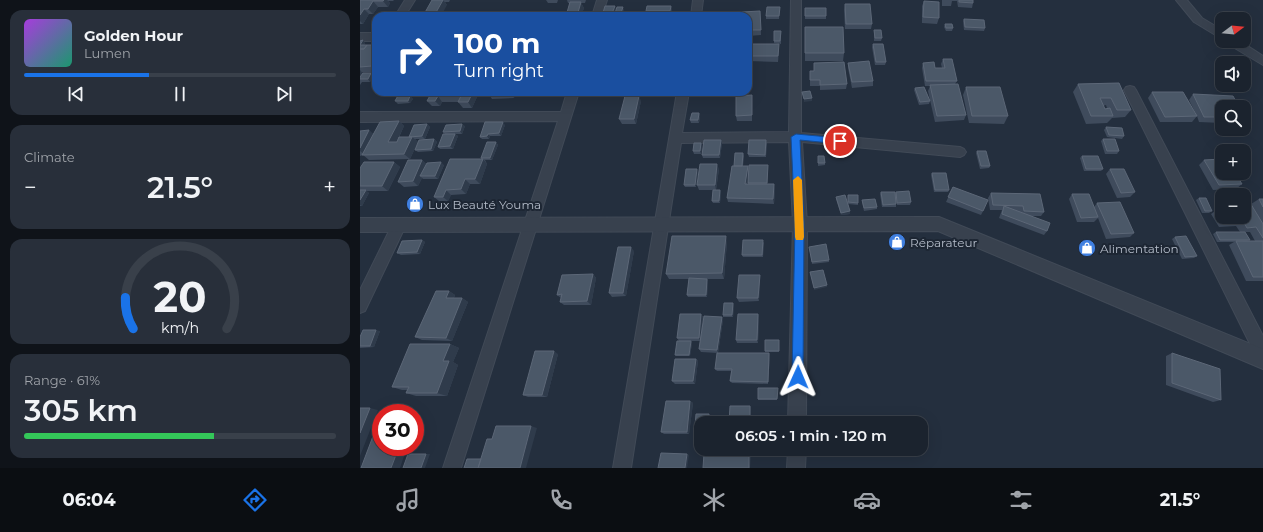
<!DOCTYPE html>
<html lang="en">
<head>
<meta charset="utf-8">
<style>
  body { margin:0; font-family:Montserrat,sans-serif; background:#282f3a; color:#f1f3f6; height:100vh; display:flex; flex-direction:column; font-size:15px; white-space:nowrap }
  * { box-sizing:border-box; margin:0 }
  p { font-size:13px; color:#a0a4aa }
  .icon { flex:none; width:22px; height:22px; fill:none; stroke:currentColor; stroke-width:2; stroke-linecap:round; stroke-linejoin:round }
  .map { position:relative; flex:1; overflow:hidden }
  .drawer { display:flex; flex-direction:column; gap:10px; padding:10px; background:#0f1319; width:360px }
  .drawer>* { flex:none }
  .top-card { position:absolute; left:12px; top:12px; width:380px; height:84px; border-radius:12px; box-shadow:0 4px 16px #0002,0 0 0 1px #39404a; background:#1a4fa0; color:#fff; overflow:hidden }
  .needle { width:26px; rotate:74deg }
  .buttons { position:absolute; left:855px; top:12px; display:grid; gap:8px }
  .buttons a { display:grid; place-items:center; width:36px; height:36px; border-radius:8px; background:#1b232e; box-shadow:0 4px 16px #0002,0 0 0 1px #39404a; font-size:20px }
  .speed { position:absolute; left:12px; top:404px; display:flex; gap:8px; font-size:20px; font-weight:700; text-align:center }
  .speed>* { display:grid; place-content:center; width:52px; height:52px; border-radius:50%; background:#1b232e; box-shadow:0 4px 16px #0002,0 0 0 1px #39404a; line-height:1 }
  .speed .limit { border:6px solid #d22; background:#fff; color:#111 }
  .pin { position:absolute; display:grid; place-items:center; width:34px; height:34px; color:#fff; margin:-17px; border:2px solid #fff; border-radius:50%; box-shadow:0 1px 4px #0007 }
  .me { position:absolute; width:44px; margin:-22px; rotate:1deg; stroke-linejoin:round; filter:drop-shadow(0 0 3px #0008) }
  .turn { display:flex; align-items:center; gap:14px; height:84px; padding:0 16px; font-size:18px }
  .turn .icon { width:52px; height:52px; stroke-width:2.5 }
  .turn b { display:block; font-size:28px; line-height:34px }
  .big { font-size:30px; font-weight:600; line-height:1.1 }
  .drawer .tile { flex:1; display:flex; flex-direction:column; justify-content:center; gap:6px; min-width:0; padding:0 14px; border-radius:12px; background:#282f3a }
  .drawer .dial { align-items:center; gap:0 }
  .dial svg { height:104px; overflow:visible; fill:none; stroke:#39404a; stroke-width:7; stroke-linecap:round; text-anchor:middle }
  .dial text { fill:#f1f3f6; stroke:none }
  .song { display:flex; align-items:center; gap:12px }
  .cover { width:48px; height:48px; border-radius:6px; background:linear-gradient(135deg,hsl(280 70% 55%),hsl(160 70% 35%)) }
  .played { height:4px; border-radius:2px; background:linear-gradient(90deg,#1a73e8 40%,#39404a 40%) }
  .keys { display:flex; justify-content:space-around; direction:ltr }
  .heat { display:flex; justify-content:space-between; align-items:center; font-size:22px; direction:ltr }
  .charge { height:6px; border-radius:3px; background:linear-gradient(90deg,#34c759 61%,#39404a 0) }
  .trip { position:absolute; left:334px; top:416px; width:234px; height:40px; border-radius:12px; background:#1b232e; box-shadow:0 4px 16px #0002,0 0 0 1px #39404a; font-weight:600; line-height:40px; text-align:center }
  .dock { display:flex; height:64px; justify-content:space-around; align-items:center; background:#0b0e12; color:#a0a4aa }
  .dock .icon { width:28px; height:28px }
  .dock .active { color:#1a73e8 }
  .dock b { font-size:18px; color:#f1f3f6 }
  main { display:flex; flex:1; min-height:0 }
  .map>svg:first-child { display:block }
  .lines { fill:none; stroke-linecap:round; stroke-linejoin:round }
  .minor-casing { stroke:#414a57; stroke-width:2 }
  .tertiary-casing { stroke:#414a57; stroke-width:2 }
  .minor { fill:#38414e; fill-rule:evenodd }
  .tertiary { fill:#38414e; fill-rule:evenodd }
  .wall { fill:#3f4b5c; fill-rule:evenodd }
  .shaded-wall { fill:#2f3b4b }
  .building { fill:#4b5868; stroke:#5c6777 }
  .route { fill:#1a73e8; stroke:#114b97 }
  .slow { fill:#f59e0b }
  .labels { text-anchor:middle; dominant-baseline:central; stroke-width:4; stroke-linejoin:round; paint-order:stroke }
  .poi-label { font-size:12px; fill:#b4bcc9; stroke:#1d2633; text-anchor:start }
</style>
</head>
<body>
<main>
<section class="drawer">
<div class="tile">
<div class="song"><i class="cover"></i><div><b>Golden Hour</b><p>Lumen</p></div></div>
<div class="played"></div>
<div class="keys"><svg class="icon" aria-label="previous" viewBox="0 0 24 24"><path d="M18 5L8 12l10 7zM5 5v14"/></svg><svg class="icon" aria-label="pause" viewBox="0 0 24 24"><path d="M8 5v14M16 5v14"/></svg><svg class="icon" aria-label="next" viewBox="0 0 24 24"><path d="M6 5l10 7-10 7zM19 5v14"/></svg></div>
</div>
<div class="tile"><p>Climate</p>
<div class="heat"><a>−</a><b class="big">21.5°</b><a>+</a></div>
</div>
<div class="tile dial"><svg viewBox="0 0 100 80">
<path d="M14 69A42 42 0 1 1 86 69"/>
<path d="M14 69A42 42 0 0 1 8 45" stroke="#1a73e8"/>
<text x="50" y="56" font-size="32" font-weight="700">20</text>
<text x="50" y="72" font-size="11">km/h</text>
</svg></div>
<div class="tile"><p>Range · 61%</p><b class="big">305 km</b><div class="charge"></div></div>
</section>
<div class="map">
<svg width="903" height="468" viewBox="0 0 903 468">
  <rect width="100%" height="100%" fill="#242f3e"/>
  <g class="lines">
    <defs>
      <path id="minor" d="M45 0H55L45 16H35Z
        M237 0H247L242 16H232Z
        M333 0H343L341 16H331Z
        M431 0H441V133L600 147 604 149 606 152 604 155 600 157 442 142 447 224 446 423H428L433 224 429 142 321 143 271 468H253L317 92H329L322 133 429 132Z
        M816 0H827L842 18 862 30V39L834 22Z
        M0 33H16V41H0Z
        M867 41H880L903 56V65L868 44Z
        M770 86 774 87 776 90 903 336V360L897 358 764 90 766 87Z
        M207 92H219L101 468H83L198 121 0 122V112H201Z
        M39 219 44 221 46 225 5 311 0 313V290L34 221Z
        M428 449H446L445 468H427Z"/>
      <path id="tertiary" d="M579 217 903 349V369L578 231 0 232V218Z"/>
    </defs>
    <use href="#minor" class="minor-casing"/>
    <use href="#tertiary" class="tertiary-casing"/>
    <use href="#minor" class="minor"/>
    <use href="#tertiary" class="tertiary"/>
  </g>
  <path class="wall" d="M0 0H34L33 1H28L30 3 28 7H18L13 14H9L3 24H0Z
    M72 0H90L89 2H85L87 5Z
    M186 0H198L197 3H188Z
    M207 0H226L225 3H221L224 8 221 16H206L210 3H208Z
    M582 0H613V3L612 8 598 7 597 1H592L591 6H582Z
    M564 1 579 18 577 24 562 23V6Z
    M485 4 512 24 511 29H485L484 10Z
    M311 6 312 9 311 14H310V16L287 13 286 11Z
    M420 7 419 19H406V16Z
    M445 8H466V19H445Z
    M400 11 401 35 388 36V16Z
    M604 19 625 28 624 31 604 30 603 21Z
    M585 24 593 28 592 31H586L584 27Z
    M445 27 484 53 483 61H445Z
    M514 30 522 38 521 41H514Z
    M421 31V44L414 43V41Z
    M0 41 5 43 4 45H15L16 43V72H2L3 73H11L14 75 10 82H2L0 85Z
    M388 44 419 49 418 62 388 61Z
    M513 44 526 62 525 65H515L512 47Z
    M583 59 597 81 595 84 606 115 604 120 575 122 568 91 570 86H565L562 68 563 63 575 68H582L581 64Z
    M454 63 487 84 486 89 460 90V86H450V71H454Z
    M488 63 513 81V86L492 88 488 68Z
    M759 83 771 110 765 117 752 118 747 123 726 124 713 92 718 84ZM746 105 747 108 745 109 743 106Z
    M606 87 648 116 644 124 609 123 603 95Z
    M555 88 570 101 569 104 559 105 554 90Z
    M72 92 117 97 112 108H103L98 102H99H82L80 106H72L67 101Z
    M156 92 154 98 132 99 128 93Z
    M792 92 836 114 829 100 833 94 862 107V123L839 122 837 116 832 122H800L788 98Z
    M48 94 47 96H50L53 99 50 103 38 104 35 101Z
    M392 100V121H377L376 116Z
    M281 101 276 124H262L259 119Z
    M339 113 340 116 339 123H331L330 120Z
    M39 121 44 126 37 142 49 137 67 124 70 127 65 139H55L58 142 50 159 9 160 3 155 0 156V131L14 134Z
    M145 125 141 136H130L129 139H122L120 137Z
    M105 126 102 134H95L98 136 93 149H80L78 147 85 134 83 132Z
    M746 127 764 136 762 139 747 137 744 130Z
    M74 139 77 142 73 151 58 152 55 150Z
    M743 139 759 151 757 154H745L741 141Z
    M361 140 362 143 360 158H343L342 155Z
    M136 142 138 145 132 160H125L127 164 120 184H110L106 194 91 195 88 201H79L74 197 121 159V158Z
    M407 142 406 157H389L388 154Z
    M341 143 342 145 341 154H334L333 151Z
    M617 151 630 166 629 168 620 169 616 153Z
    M383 153 384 156 383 166H388V171L387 184H388V183L408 165V184L415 189 414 204 368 202 367 198 374 166Z
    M458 156 465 163V165L458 166Z
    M722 156 743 169 741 171H724L720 158Z
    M861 158H862V173L882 184 876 189 853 190 839 165 844 160 862 159Z
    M62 160 66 164 84 165 78 179H63L62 178 58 186 44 187 38 182Z
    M34 162 40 167 28 191H6L9 193 2 206H0V168Z
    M359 169 356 190 361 192 360 203H353L352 201 353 190H339L337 185Z
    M750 169 775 192 770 197 757 198 746 174Z
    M338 171 336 187H325L324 185Z
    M572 173 589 190 588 192H574L571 175Z
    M593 187 623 211 621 215 586 202Z
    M521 192 536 204V207H522L520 194Z
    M536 192 551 202 550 205H537L535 194Z
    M631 193 684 212 681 216H672L687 231 684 235 639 218 642 210H630L628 198Z
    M712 194 734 207 737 203 774 233 770 237 746 239 738 218 734 222H717L709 199Z
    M488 195 498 203V205L488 204 490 214 481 215 476 199V197L488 204Z
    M839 198 852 211 849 213H842L836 200Z
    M861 198H862V217L891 204 899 199H903V281H886L869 245 874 242H857L853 234 856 232H880L876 226 859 227 851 214 858 209 855 202ZM885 232H890L895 241H887L890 240Z
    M502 200 517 207V209L504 211 502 202Z
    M815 237 837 256 834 258 822 259 812 239Z
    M62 240 65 242 60 254 41 255 37 253Z
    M367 242 364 279H347L348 281 347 297H328L327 295 329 279H309L306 274Z
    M404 242 403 257H383L382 255Z
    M449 247 469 260V262L452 264Z
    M274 251 266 296 252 297 249 293Z
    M233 274 236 278 231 305H204L200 302 201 298 197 295Z
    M400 275V279L399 301 379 302 377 298Z
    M89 291 95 295 94 298H102L108 302 92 341 62 340 55 337Z
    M374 305 373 317H363V315Z
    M341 314 343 317 341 338 363 320 358 353 341 352 339 349 340 341H331L332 343 330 356H316L315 355 319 341 317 338Z
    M398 314 399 317 398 343H377L376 340Z
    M20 331 14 347 0 348V337Z
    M419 341V352H405V351Z
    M90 344 99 348 93 362 98 365 87 396H56L46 393 47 390H42L32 387Z
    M409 353 410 356 408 384 372 383 370 381 371 371H357L355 369Z
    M812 353 861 400 853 402 806 385V356Z
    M198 354 187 397H168L163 395Z
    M336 359 338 361 335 384H315L312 381Z
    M418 389 417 400H398V399Z
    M330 401 333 403 329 434H304L301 432Z"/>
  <path class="shaded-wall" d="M24 0H27L30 3 28 7 23 1Z
    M83 0 87 5 81 16H74Z
    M13 1 18 7 13 14 8 9Z
    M221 2 224 8 221 16H217Z
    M255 6 256 9 253 16H251Z
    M311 6 312 9 311 14 310 11Z
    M263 7 264 10 262 16H260Z
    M4 9 9 14 3 24 0 21V15Z
    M3 40 5 43 2 48 0 46V45Z
    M419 44V49L418 62V56Z
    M16 60V71L12 66Z
    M0 70 5 76 0 79Z
    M11 73 14 75 10 82 8 79Z
    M45 92H46L48 94 45 99 43 96Z
    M107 92H114L117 97 112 108 108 102Z
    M151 92H156L154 98 151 93Z
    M50 96 53 99 50 103 48 101Z
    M78 96 82 102 80 106 75 101Z
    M279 96 281 101 276 124 274 119Z
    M452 98V101L444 102V99Z
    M339 113 340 116 339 123 338 120Z
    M39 121 44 126 34 147 28 142Z
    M143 122 145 125 141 136 139 133Z
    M67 124 70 127 65 139 62 136Z
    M102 124 105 126 102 134 100 131Z
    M9 130 15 135 5 155 0 151V148Z
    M95 134 98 136 93 149 90 146Z
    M128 134 130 136 129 139 127 136Z
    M52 137 58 142 50 159 44 154Z
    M74 139 77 142 73 151 71 149Z
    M361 140 362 143 360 158 359 155Z
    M136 142 138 145 132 160 130 158Z
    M341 143 342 145 341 154 340 151Z
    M123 159 127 164 120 184 115 179Z
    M62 160 68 165 60 176 62 178 58 186 53 181Z
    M34 162 40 167 28 191 22 186Z
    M81 162 84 165 78 179 75 176Z
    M357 164 359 169 356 190 355 185Z
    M408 165V187L407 183Z
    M388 166V171L386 188 385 184Z
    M337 169 338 171 336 187 335 185Z
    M105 179 110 184 106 194 101 189Z
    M414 184 415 189 414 204 413 199Z
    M6 190 9 193 2 206 0 205V200Z
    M86 190 91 195 88 201 83 197Z
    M360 190 361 192 360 203 359 201Z
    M490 211V214L481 215V213Z
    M366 236 367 242 364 279 362 273Z
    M62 240 65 242 60 254 57 252Z
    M271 247 274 251 266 296 263 293Z
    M233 274 236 278 231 305 227 301Z
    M400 275V279L399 301 398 298Z
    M347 279 348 281 347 297 346 295Z
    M467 285V287L454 290V288Z
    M89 291 95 295 92 301 86 298Z
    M102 298 108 302 92 341 86 338Z
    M373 303 374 305 373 317 372 315Z
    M341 314 343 317 340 341 339 338Z
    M398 314 399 317 398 343 397 340Z
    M362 317 363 320 358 353 357 350Z
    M16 330 20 331 14 347 10 346Z
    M331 341 332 343 330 356 329 355Z
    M90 344 99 348 93 362 98 365 87 396 77 393 83 361Z
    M194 351 198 354 187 397 182 395Z
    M409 353 410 356 408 384V382Z
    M336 359 338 361 335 384 333 381Z
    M330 401 333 403 329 434 327 432Z
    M390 406 391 407 390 423Z
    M10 408 18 410 0 456V433Z
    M55 414 58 415 55 424Z
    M349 414 350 415 349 423H348Z
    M171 426 177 428 166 468H160Z
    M39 447H47L40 468H31Z
    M389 452 391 454 390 468H389Z
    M66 454H70L65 468H61Z
    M327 454 329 455 327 468H325Z"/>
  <path class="building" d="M0 0H24L23 1H13L8 9H4L0 15Z
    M72 0H83L74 16H63Z
    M599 0H613V3L599 2Z
    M564 1 579 2V18L563 17Z
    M210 2H221L217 16H206Z
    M485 4H510L512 24H486Z
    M245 6H255L251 16H242Z
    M287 6H311L310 11H286Z
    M257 7H263L260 16H254Z
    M407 7H420L419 16H406Z
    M445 8H466V16H445Z
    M400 11 401 30H388V16H382V12Z
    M285 12 309 13V16H284Z
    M604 19 624 20 625 28 605 27Z
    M585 24H592L593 28H586Z
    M445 27H483L484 53H445Z
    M514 30H521L522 38H515Z
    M414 31H421L420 41H414Z
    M3 40 0 45V41Z
    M16 43V60L12 66 0 67V49H4L7 45H15Z
    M388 44H419L418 56H388Z
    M513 44H523L526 62H516Z
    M0 45H7L4 49H0Z
    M583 59H592L597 81H566L563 63 574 62 575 68H585Z
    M509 61 513 81 492 82 488 63Z
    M484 62 487 84 460 85V80H450V71H454V63Z
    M3 73H11L8 79H0V77Z
    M759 83 771 110H757L751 98H740L745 109 750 108 753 116H731L718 84Z
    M598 84 606 115 577 116 570 85Z
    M564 87 570 101 560 102 555 88Z
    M606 87H640L648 116H612Z
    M450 91 452 98 444 99 442 92Z
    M40 92H45L43 96H50L48 101H35Z
    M72 92H113L108 102H98L101 96H78L75 101H67Z
    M128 92H151V93H128Z
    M792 92H823L837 116 805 117Z
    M833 94 873 96 879 107H862V117H844Z
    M392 95V115L376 116V96Z
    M265 96H279L274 119H259Z
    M332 113H339L338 120H330Z
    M39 121 28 142H37L39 137H52L44 154 2 155 20 122Z
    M125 122H143L139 133 128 134 127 136 120 137Z
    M67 124 62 136 49 137 54 125Z
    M102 124 100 131 83 132 86 125Z
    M746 127 762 128 764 136 749 135Z
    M9 130 0 148V131Z
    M83 134H95L90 146 78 147Z
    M74 139 71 149 55 150 59 140Z
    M743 139H755L759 151H747Z
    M344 140H361L359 155H342Z
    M389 140H406L405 155 388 154Z
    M127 142H136L130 158H121Z
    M334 143H341L340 151H333Z
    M617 151H626L630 166H621Z
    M375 153H383L382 166H374Z
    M458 156H464L465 163H458Z
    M722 156H738L743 169H726Z
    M90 159H123L115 179H105L101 189 86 190 83 197H74Z
    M862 159V173H875L882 184 859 185 844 160Z
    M48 160H62L53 181 38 182Z
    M4 162H34L22 186H0V168Z
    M81 162 75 176H60L67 163Z
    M340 164H357L355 185H337Z
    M389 165H408L407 183H388Z
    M372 166H388L385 184H414L413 199 367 198Z
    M326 169H337L335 185H324Z
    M750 169H764L775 192 761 193Z
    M572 173H586L589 190H575Z
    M593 187 628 200 623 211 588 197Z
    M0 190H6L0 200Z
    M353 190H360L359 201H352Z
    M549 191 551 202 537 203 536 192Z
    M521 192H535L536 204 523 205Z
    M631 193 680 194 684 212 664 211 663 206 633 205Z
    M712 194H729L738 217 721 218Z
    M485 195 490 211 481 213 476 197Z
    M488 195H498V203L488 202Z
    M884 196H886L903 224V238L896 227 887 228 883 221 865 222 857 209H862V217H884Z
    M839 198H846L852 211H845Z
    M515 199 517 207 504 208 502 200Z
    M899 199H903V207Z
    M760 202 774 233 751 234 737 203Z
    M644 206 690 223 687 231 642 214Z
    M856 232H885L890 240H860Z
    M312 236H366L362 273 306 274Z
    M826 236 837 256 825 257 815 237Z
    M62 240 57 252 37 253 42 241Z
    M383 240H403L402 255H382Z
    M876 241H903V277H893Z
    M466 244 469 260 452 262 449 247Z
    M258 247H271L263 293H249Z
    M463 270 467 285 454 288 450 272Z
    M233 274 227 301 200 302 202 294 197 295 202 275Z
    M379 275H400L398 298H377Z
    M329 278 347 279 346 295H327Z
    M76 291H89L86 298H102L86 338 55 337Z
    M364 303H373L372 315H363Z
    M320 314H341L339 338H317Z
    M378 314H398L397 340H376Z
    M344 316 362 317 357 350 339 349Z
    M3 330H16L10 346H0V337Z
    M405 340H419V351H405Z
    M317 341H331L329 355H315Z
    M50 344H90L83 361H89L77 393H46L49 387H32Z
    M175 351H194L182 395H163Z
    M357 353H409L408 382 370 381 372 369H355Z
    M812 353 860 369 861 400 812 383Z
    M315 359H336L333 381H312Z
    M398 388H418L417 399H398Z
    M306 401H330L327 432H301Z
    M370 406H390V423H369Z
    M0 408H10L0 433Z
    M336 414H349L348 423H341V439H334Z
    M21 415V447H39L31 468H1Z
    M136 426H171L160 468H118L127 439H132Z
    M389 452V468H343L344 453Z
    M301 453 327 454 325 468H298Z
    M48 454H66L61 468H43Z
    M107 459H121L118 468H104Z"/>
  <path class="route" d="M436 134 480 138 484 141 480 144 440 140 444 224 443 377 441 381 438 382 434 381 432 377 435 224 431 137Z"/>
  <path class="slow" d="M438 176 442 180 444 237 443 240H436L435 237 433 180Z"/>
  <defs>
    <symbol id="shop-disc" viewBox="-11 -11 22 22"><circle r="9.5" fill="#3f7fe0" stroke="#1d2633"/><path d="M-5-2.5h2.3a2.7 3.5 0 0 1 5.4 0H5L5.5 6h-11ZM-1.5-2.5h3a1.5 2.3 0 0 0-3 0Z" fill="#fff"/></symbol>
  </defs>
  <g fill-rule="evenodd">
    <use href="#shop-disc" x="45" y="194" width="20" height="20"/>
    <use href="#shop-disc" x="527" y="232" width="20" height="20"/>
    <use href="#shop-disc" x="717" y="238" width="20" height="20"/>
  </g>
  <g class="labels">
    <g class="poi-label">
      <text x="68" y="204">Lux Beauté Youma</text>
      <text x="550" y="242">Réparateur</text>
      <text x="740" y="248">Alimentation</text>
    </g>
  </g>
</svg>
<div class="buttons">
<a><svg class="needle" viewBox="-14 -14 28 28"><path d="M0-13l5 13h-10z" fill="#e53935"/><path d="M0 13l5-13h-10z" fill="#a0a4aa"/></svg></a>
<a><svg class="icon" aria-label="sound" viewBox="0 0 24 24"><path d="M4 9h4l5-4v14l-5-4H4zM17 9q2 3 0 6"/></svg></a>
<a><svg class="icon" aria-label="search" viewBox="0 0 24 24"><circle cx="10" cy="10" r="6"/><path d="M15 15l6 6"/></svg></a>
<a>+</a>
<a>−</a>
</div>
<div class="speed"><div class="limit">30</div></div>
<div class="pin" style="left:480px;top:141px;background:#d93025"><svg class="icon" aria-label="arrive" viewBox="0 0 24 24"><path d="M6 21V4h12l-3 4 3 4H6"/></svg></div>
<svg class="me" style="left:438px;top:377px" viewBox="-20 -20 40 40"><path d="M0-17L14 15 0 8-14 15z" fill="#1a73e8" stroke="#fff" stroke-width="4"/></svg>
<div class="trip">06:05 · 1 min · 120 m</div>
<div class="top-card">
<div class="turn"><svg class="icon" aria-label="right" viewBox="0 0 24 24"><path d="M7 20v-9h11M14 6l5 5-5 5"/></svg><div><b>100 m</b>Turn right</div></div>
</div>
</div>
</main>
<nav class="dock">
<b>06:04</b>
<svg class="icon active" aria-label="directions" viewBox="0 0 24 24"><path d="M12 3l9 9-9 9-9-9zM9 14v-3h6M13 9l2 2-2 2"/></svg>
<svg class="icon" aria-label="music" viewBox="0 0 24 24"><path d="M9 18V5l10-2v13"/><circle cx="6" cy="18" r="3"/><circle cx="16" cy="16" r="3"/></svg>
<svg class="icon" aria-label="phone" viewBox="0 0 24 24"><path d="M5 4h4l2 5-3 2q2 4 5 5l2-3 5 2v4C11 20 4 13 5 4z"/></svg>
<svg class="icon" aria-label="climate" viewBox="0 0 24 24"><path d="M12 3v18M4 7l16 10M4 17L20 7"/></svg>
<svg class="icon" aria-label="car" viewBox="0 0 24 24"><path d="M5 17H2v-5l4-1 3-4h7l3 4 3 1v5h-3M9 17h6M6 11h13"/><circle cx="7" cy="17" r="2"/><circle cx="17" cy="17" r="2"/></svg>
<svg class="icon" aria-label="filters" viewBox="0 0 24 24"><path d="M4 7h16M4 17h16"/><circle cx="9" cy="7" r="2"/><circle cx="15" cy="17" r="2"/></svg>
<b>21.5°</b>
</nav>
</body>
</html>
